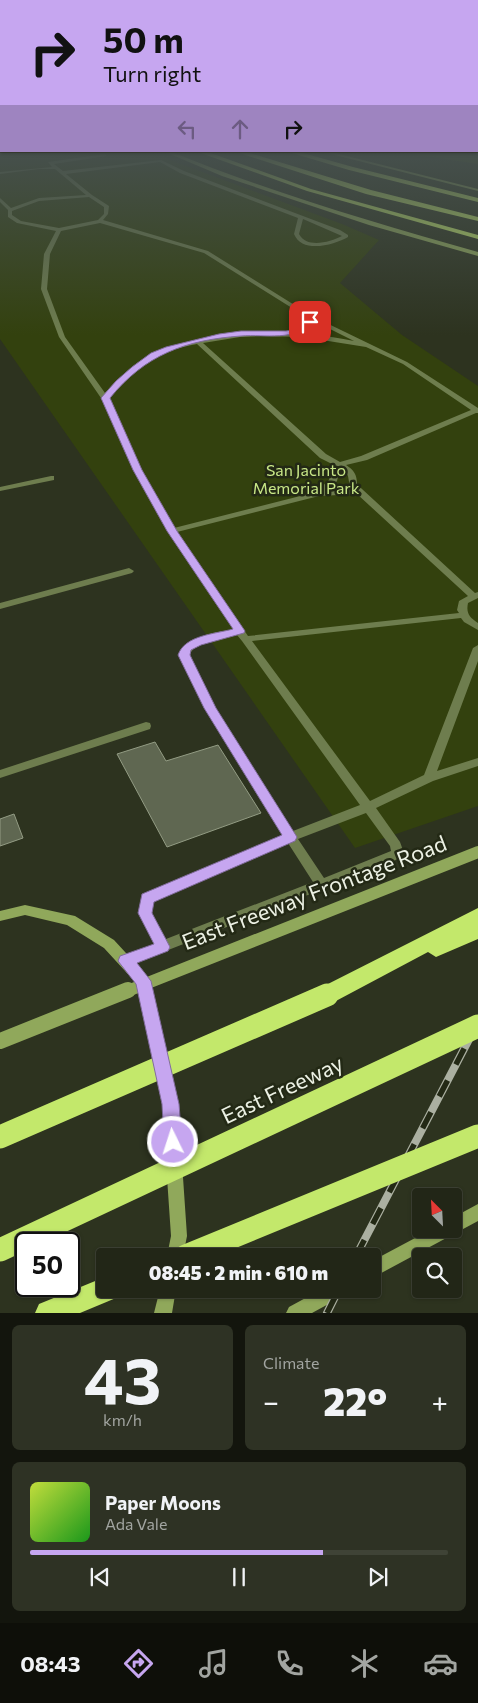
<!DOCTYPE html>
<html lang="en">
<head>
<meta charset="utf-8">
<style>
  body { margin:0; font-family:Commissioner,sans-serif; background:#2e3224; color:#f1f3f6; height:100vh; display:flex; flex-direction:column; font-size:19px; white-space:nowrap }
  * { box-sizing:border-box; margin:0 }
  p { font-size:16px; color:#a2a5a1 }
  .icon { flex:none; width:28px; height:28px; fill:none; stroke:currentColor; stroke-width:2; stroke-linecap:round; stroke-linejoin:round }
  .map { position:relative; height:1313px; overflow:hidden }
  .details { display:flex; flex-direction:column; gap:12px; padding:12px; background:#13150d; flex:1 }
  .details>* { flex:none }
  .guide { position:absolute; left:0px; top:0px; width:479px; height:152px; box-shadow:0 1px 4px #0004,0 0 0 1px #3f4336; background:#c6a6f0; color:#111; overflow:hidden }
  .needle { width:32px; rotate:336deg }
  .controls { position:absolute; left:412px; top:1188px; display:grid; gap:10px }
  .controls a { display:grid; place-items:center; width:50px; height:50px; border-radius:5px; background:#222617; box-shadow:0 1px 4px #0004,0 0 0 1px #3f4336; font-size:25px }
  .speed { position:absolute; left:15px; top:1232px; display:flex; gap:10px; font-size:25px; font-weight:700; text-align:center }
  .speed>* { display:grid; place-content:center; width:65px; height:65px; border-radius:50%; background:#222617; box-shadow:0 1px 4px #0004,0 0 0 1px #3f4336; line-height:1 }
  .speed .limit { border:2px solid #111; border-radius:8px; background:#fff; color:#111 }
  .pin { position:absolute; display:grid; place-items:center; width:42px; height:42px; color:#fff; margin:-21px; border-radius:10px; box-shadow:0 2px 8px #0006 }
  .me { position:absolute; width:55px; margin:-28px; rotate:356deg; stroke-linejoin:round; filter:drop-shadow(0 0 4px #0008) }
  .turn { display:flex; align-items:center; gap:18px; height:105px; padding:0 20px; font-size:22px }
  .turn .icon { width:65px; height:65px; stroke-width:2.5 }
  .turn b { display:block; font-size:35px; line-height:42px }
  .lanes { display:flex; align-items:center; height:48px; padding:0 20px; background:#0003; justify-content:center; gap:25px; direction:ltr }
  .lanes .off { opacity:.35 }
  .big { font-size:38px; font-weight:800; line-height:1.1 }
  .details .card { flex:1; display:flex; flex-direction:column; justify-content:center; gap:8px; min-width:0; padding:0 18px; border-radius:8px; background:#2e3224 }
  .details .dial { align-items:center; gap:0 }
  .dial b { font-size:65px; line-height:1 }
  .song { display:flex; align-items:center; gap:15px }
  .cover { width:60px; height:60px; border-radius:8px; background:linear-gradient(135deg,hsl(70 70% 55%),hsl(120 70% 35%)) }
  .played { height:5px; border-radius:2px; background:linear-gradient(90deg,#c6a6f0 70%,#3f4336 70%) }
  .keys { display:flex; justify-content:space-around; direction:ltr }
  .heat { display:flex; justify-content:space-between; align-items:center; font-size:28px; direction:ltr }
  .details .tiles { flex:1; display:grid; gap:12px; grid-template-columns:1fr 1fr }
  .card:last-child { grid-column:span 2 }
  .trip { position:absolute; left:96px; top:1248px; width:285px; height:50px; border-radius:5px; background:#222617; box-shadow:0 1px 4px #0004,0 0 0 1px #3f4336; font-weight:800; line-height:50px; text-align:center }
  .tab-bar { display:flex; height:80px; justify-content:space-around; align-items:center; background:#0e0f09; color:#a2a5a1 }
  .tab-bar .icon { width:35px; height:35px }
  .tab-bar .active { color:#c6a6f0 }
  .tab-bar b { font-size:22px; color:#f1f3f6 }
  .map>svg:first-child { display:block }
  .green { fill:#33410e }
  .lines { fill:none; stroke-linecap:round; stroke-linejoin:round }
  .river { fill:#45570f; fill-rule:evenodd }
  .building { fill:#5f6751; stroke:#939c84 }
  .lane { fill:#6e7d4e; fill-rule:evenodd }
  .street { fill:#6e7d4e; fill-rule:evenodd }
  .secondary { fill:#90a85b; fill-rule:evenodd }
  .highway { fill:#c3e86b; fill-rule:evenodd }
  .rail-casing { stroke:#abb0a1; stroke-width:8 }
  .rail { stroke:#232915; stroke-width:5.5; stroke-dasharray:18; stroke-linecap:butt }
  .secondary-bridge-far1 { stroke:#90a85b; stroke-width:12 }
  .secondary-bridge { stroke:#90a85b; stroke-width:16 }
  .highway-bridge { stroke:#c3e86b; stroke-width:23 }
  .route { fill:#c6a6f0; stroke:#816c9c }
  .labels { text-anchor:middle; dominant-baseline:central; stroke-width:5; stroke-linejoin:round; paint-order:stroke }
  .far-park-label { font-size:16px; fill:#c8e787; stroke:#232915 }
  .near-street-label { font-size:22px; fill:#ecf1e4; stroke:#232915 }
</style>
</head>
<body>
<div class="map">
<svg width="478" height="1313" viewBox="0 0 478 1313">
  <rect width="100%" height="100%" fill="#2d331f"/>
  <path class="green" d="M0 151H146L342 224 379 240 340 283 402 335 478 386V806L355 848 0 339Z"/>
  <g class="lines">
    <path class="river" d="M411 151H449L478 156V164L418 155Z"/>
  </g>
  <path class="building" d="M155 742 166 761 218 745 261 813 167 847 117 754Z
    M14 814 23 838 0 846V819Z"/>
  <g class="lines">
    <path class="lane" d="M105 154 107 156 54 164 63 171 161 160 184 171 340 230 348 235V237C334 245 302 254 294 234L298 218 180 173 160 162 66 174 92 195 109 206 108 214 103 220 208 251 312 316 407 362 478 408V413H476L367 460 346 465C354 470 357 475 357 484L362 489 475 593 478 592V598L468 603C466 613 469 617 478 623V630L464 622 461 618 252 641 370 801 424 775 473 648 478 645V661L437 771 478 758V766L433 781 376 808 400 842 404 853 402 856 394 861 125 967 120 965 118 961 120 957 154 944 139 913 142 895 283 835 205 708 179 655C190 635 213 633 234 629L168 531 134 470 101 398 59 337 41 289 44 254 56 231 17 223 8 217V210L0 202V198L11 208 39 198 86 195 55 169H39L0 174V172L52 167 48 162ZM89 197 104 207V214L98 220 59 228 21 221 12 215V211L39 201ZM303 219 342 236C330 242 307 249 299 234ZM100 223 204 253 308 318 354 341C302 331 251 329 199 340 183 343 166 346 151 354 133 364 119 378 105 393L65 337 47 289 50 254 61 231ZM261 336 303 337 366 347 403 364 471 410 361 456 340 462 326 454 203 343 240 337ZM197 344 320 458 334 465 330 470 329 480 316 492 174 528 142 470 109 398C136 367 155 352 197 344ZM340 468C353 475 345 480 353 489L327 491 337 481ZM357 494 468 596 459 601 457 610 459 613 248 636 177 532 319 496ZM237 635 242 641 360 805 293 831 215 708 189 655C198 639 221 638 237 635ZM366 813 390 846 391 851 324 878 298 839ZM288 843 313 882 166 939 151 913 153 902Z"/>
    <path class="street" d="M51 476H54V480L0 491V487Z
      M129 568 134 571 132 573 0 609V603Z
      M146 722 150 723 151 726 150 729 0 778V770Z"/>
    <path class="secondary" d="M163 151H169C270 192 374 223 478 252V256L369 225 222 176Z
      M319 151H327L478 189V191Z
      M25 905 75 916 114 940 148 977 150 981 178 1104 187 1236 183 1256H167L171 1236 162 1104 137 984 104 948 67 925 25 915 0 921V911Z
      M478 1204V1221L372 1278V1261L432 1229H454V1217Z
      M160 1289H176L172 1313H154Z
      M322 1289H348L345 1295 312 1313H286L289 1307Z"/>
    <path class="highway" d="M195 151H205L311 189 478 235V239L307 191Z
      M233 151H243L371 190 478 217V221L366 194Z
      M285 151H296L353 167 478 198V202L349 170Z
      M478 908V939L436 957 428 952 334 1002 327 1004 320 1002 317 995 320 988Z
      M105 1277V1289H120L116 1298 80 1313H35L39 1304Z"/>
    <defs>
      <path id="rail" d="M356 1256 478 1022
        M327 1313 339 1289"/>
    </defs>
    <use href="#rail" class="rail-casing"/>
    <use href="#rail" class="rail"/>
    <path class="secondary-bridge-far1" d="M125 992 478 852"/>
    <path class="secondary-bridge" d="M0 1041 128 990"/>
    <path class="highway-bridge" d="M0 1137 327 995
      M0 1250 478 1026
      M186 1256 478 1136"/>
  </g>
  <linearGradient id="sky" x2="0" y2="1"><stop stop-color="#191c11"/><stop offset="0.45" stop-color="#46504d"/><stop offset="1" stop-color="#46504d" stop-opacity="0"/></linearGradient>
  <rect width="478" height="335" fill="url(#sky)"/>
  <path class="route" d="M308 321 314 322C294 342 266 334 241 336 185 340 145 355 110 398L142 470 177 531 245 631 244 633 201 645 191 650 190 655 216 708 297 837 295 841 154 902 152 913 170 947 168 951 137 963 151 981 179 1104 182 1142 179 1148 173 1151 167 1148 164 1142 162 1104 136 984 118 961 120 956 154 944 138 913 142 894 282 835 204 708 178 655C185 635 215 634 233 629L167 531 133 470 101 398 116 381 132 367 151 353 166 347 219 334 241 331H286L296 329Z"/>
  <g class="labels">
    <g class="far-park-label">
      <text x="306" y="469">San Jacinto<tspan x="306" dy="18">Memorial Park</tspan></text>
    </g>
    <g class="near-street-label">
      <text transform="translate(314 892) rotate(-21)">East Freeway Frontage Road</text>
      <text transform="translate(282 1089) rotate(-25)">East Freeway</text>
    </g>
  </g>
</svg>
<div class="controls">
<a><svg class="needle" viewBox="-14 -14 28 28"><path d="M0-13l5 13h-10z" fill="#e53935"/><path d="M0 13l5-13h-10z" fill="#a2a5a1"/></svg></a>
<a><svg class="icon" aria-label="search" viewBox="0 0 24 24"><circle cx="10" cy="10" r="6"/><path d="M15 15l6 6"/></svg></a>
</div>
<div class="speed"><div class="limit">50</div></div>
<div class="pin" style="left:310px;top:322px;background:#d93025"><svg class="icon" aria-label="arrive" viewBox="0 0 24 24"><path d="M6 21V4h12l-3 4 3 4H6"/></svg></div>
<svg class="me" style="left:173px;top:1142px" viewBox="-20 -20 40 40"><circle r="17" fill="#c6a6f0" stroke="#fff" stroke-width="3"/><path d="M0-11L8 9 0 5-8 9z" fill="#fff"/></svg>
<div class="trip">08:45 · 2 min · 610 m</div>
<div class="guide">
<div class="turn"><svg class="icon" aria-label="right" viewBox="0 0 24 24"><path d="M7 20v-9h11M14 6l5 5-5 5"/></svg><div><b>50 m</b>Turn right</div></div>
<div class="lanes"><svg class="icon off" aria-label="left" viewBox="0 0 24 24"><path d="M17 20v-9H6M10 6l-5 5 5 5"/></svg><svg class="icon off" aria-label="ahead" viewBox="0 0 24 24"><path d="M12 20V5M6 11l6-6 6 6"/></svg><svg class="icon" aria-label="right" viewBox="0 0 24 24"><path d="M7 20v-9h11M14 6l5 5-5 5"/></svg></div>
</div>
</div>
<section class="details">
<div class="tiles">
<div class="card dial"><b>43</b><p>km/h</p></div>
<div class="card"><p>Climate</p>
<div class="heat"><a>−</a><b class="big">22°</b><a>+</a></div>
</div>
<div class="card">
<div class="song"><i class="cover"></i><div><b>Paper Moons</b><p>Ada Vale</p></div></div>
<div class="played"></div>
<div class="keys"><svg class="icon" aria-label="previous" viewBox="0 0 24 24"><path d="M18 5L8 12l10 7zM5 5v14"/></svg><svg class="icon" aria-label="pause" viewBox="0 0 24 24"><path d="M8 5v14M16 5v14"/></svg><svg class="icon" aria-label="next" viewBox="0 0 24 24"><path d="M6 5l10 7-10 7zM19 5v14"/></svg></div>
</div>
</div>
</section>
<nav class="tab-bar">
<b>08:43</b>
<svg class="icon active" aria-label="directions" viewBox="0 0 24 24"><path d="M12 3l9 9-9 9-9-9zM9 14v-3h6M13 9l2 2-2 2"/></svg>
<svg class="icon" aria-label="music" viewBox="0 0 24 24"><path d="M9 18V5l10-2v13"/><circle cx="6" cy="18" r="3"/><circle cx="16" cy="16" r="3"/></svg>
<svg class="icon" aria-label="phone" viewBox="0 0 24 24"><path d="M5 4h4l2 5-3 2q2 4 5 5l2-3 5 2v4C11 20 4 13 5 4z"/></svg>
<svg class="icon" aria-label="climate" viewBox="0 0 24 24"><path d="M12 3v18M4 7l16 10M4 17L20 7"/></svg>
<svg class="icon" aria-label="car" viewBox="0 0 24 24"><path d="M5 17H2v-5l4-1 3-4h7l3 4 3 1v5h-3M9 17h6M6 11h13"/><circle cx="7" cy="17" r="2"/><circle cx="17" cy="17" r="2"/></svg>
</nav>
</body>
</html>
